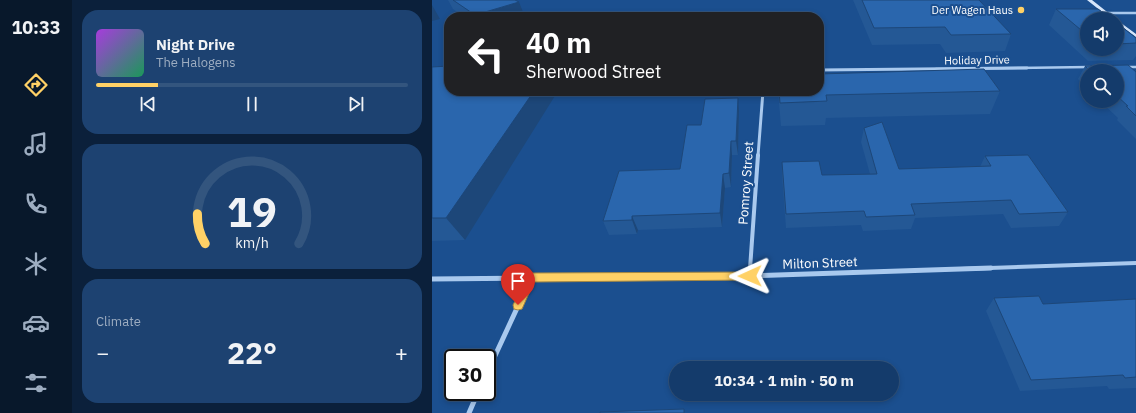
<!DOCTYPE html>
<html lang="en">
<head>
<meta charset="utf-8">
<style>
  body { margin:0; font-family:"IBM Plex Sans",sans-serif; background:#1d4271; color:#f1f3f6; height:100vh; display:flex; flex-direction:column; font-size:15px; white-space:nowrap }
  * { box-sizing:border-box; margin:0 }
  p { font-size:13px; color:#9dadc1 }
  .icon { flex:none; width:22px; height:22px; fill:none; stroke:currentColor; stroke-width:2; stroke-linecap:round; stroke-linejoin:round }
  .map { position:relative; flex:1; overflow:hidden }
  .side { display:flex; flex-direction:column; gap:10px; padding:10px; background:#0b203b; width:360px }
  .side>* { flex:none }
  .top-card { position:absolute; left:12px; top:12px; width:380px; height:84px; border-radius:16px; box-shadow:0 2px 6px #0003,0 0 0 1px #33557e; background:#202124; color:#fff; overflow:hidden }
  .controls { position:absolute; left:648px; top:12px; display:grid; gap:8px }
  .controls a { display:grid; place-items:center; width:44px; height:44px; border-radius:50%; background:#143b6b; box-shadow:0 2px 6px #0003,0 0 0 1px #33557e; font-size:20px }
  .speed { position:absolute; left:12px; top:349px; display:flex; gap:8px; font-size:20px; font-weight:700; text-align:center }
  .speed>* { display:grid; place-content:center; width:52px; height:52px; border-radius:50%; background:#143b6b; box-shadow:0 2px 6px #0003,0 0 0 1px #33557e; line-height:1 }
  .speed .limit { border:2px solid #111; border-radius:6px; background:#fff; color:#111 }
  .pin { position:absolute; display:grid; place-items:center; width:34px; height:34px; color:#fff; margin:-41px -17px; border-radius:50% 50% 50% 0; rotate:-45deg; box-shadow:0 0 4px #0007 }
  .pin .icon { rotate:45deg }
  .me { position:absolute; width:44px; margin:-22px; rotate:269deg; stroke-linejoin:round; filter:drop-shadow(0 0 3px #0008) }
  .turn { display:flex; align-items:center; gap:14px; height:84px; padding:0 16px; font-size:18px }
  .turn .icon { width:52px; height:52px; stroke-width:2.5 }
  .turn b { display:block; font-size:28px; line-height:34px }
  .big { font-size:30px; font-weight:800; line-height:1.1 }
  .side .tile { flex:1; display:flex; flex-direction:column; justify-content:center; gap:6px; min-width:0; padding:0 14px; border-radius:16px; background:#1d4271 }
  .side .dial { align-items:center; gap:0 }
  .dial svg { height:104px; overflow:visible; fill:none; stroke:#33557e; stroke-width:7; stroke-linecap:round; text-anchor:middle }
  .dial text { fill:#f1f3f6; stroke:none }
  .song { display:flex; align-items:center; gap:12px }
  .cover { width:48px; height:48px; border-radius:6px; background:linear-gradient(135deg,hsl(280 70% 55%),hsl(150 70% 35%)) }
  .played { height:4px; border-radius:2px; background:linear-gradient(90deg,#ffd166 20%,#33557e 20%) }
  .keys { display:flex; justify-content:space-around; direction:ltr }
  .heat { display:flex; justify-content:space-between; align-items:center; font-size:22px; direction:ltr }
  .trip { position:absolute; left:237px; top:361px; width:230px; height:40px; border-radius:20px; background:#143b6b; box-shadow:0 2px 6px #0003,0 0 0 1px #33557e; font-weight:800; line-height:40px; text-align:center }
  main { display:flex; flex:1; min-height:0 }
  .dock { display:flex; flex-direction:column; width:72px; justify-content:space-around; align-items:center; background:#08182b; color:#9dadc1 }
  .dock .icon { width:28px; height:28px }
  .dock .on { color:#ffd166 }
  .dock b { font-size:18px; color:#f1f3f6 }
  .map>svg:first-child { display:block }
  .lines { fill:none; stroke-linecap:round; stroke-linejoin:round }
  .street-far3 { stroke:#a9c9ee; stroke-width:2.5 }
  .street-far2 { stroke:#a9c9ee; stroke-width:3 }
  .street-far1 { stroke:#a9c9ee; stroke-width:4 }
  .street { stroke:#a9c9ee; stroke-width:5 }
  .secondary { fill:#d6e6fa; fill-rule:evenodd }
  .wall { fill:#245895 }
  .shaded-wall { fill:#1d4779 }
  .building { fill:#2a66ad; stroke:#1d4779 }
  .route { fill:#ffd166; stroke:#a68842 }
  .poi-dot { fill:#ffd166; stroke:#1b4f8f; stroke-width:1.5 }
  .labels { text-anchor:middle; dominant-baseline:central; stroke-width:4; stroke-linejoin:round; paint-order:stroke }
  .far-poi-label { font-size:11px; fill:#fff; stroke:#1b4f8f; text-anchor:end }
  .far-street-label { font-size:11px; fill:#fff; stroke:#1b4f8f }
  .street-label { font-size:13px; fill:#fff; stroke:#1b4f8f }
</style>
</head>
<body>
<main>
<nav class="dock">
<b>10:33</b>
<svg class="icon on" aria-label="directions" viewBox="0 0 24 24"><path d="M12 3l9 9-9 9-9-9zM9 14v-3h6M13 9l2 2-2 2"/></svg>
<svg class="icon" aria-label="music" viewBox="0 0 24 24"><path d="M9 18V5l10-2v13"/><circle cx="6" cy="18" r="3"/><circle cx="16" cy="16" r="3"/></svg>
<svg class="icon" aria-label="phone" viewBox="0 0 24 24"><path d="M5 4h4l2 5-3 2q2 4 5 5l2-3 5 2v4C11 20 4 13 5 4z"/></svg>
<svg class="icon" aria-label="climate" viewBox="0 0 24 24"><path d="M12 3v18M4 7l16 10M4 17L20 7"/></svg>
<svg class="icon" aria-label="car" viewBox="0 0 24 24"><path d="M5 17H2v-5l4-1 3-4h7l3 4 3 1v5h-3M9 17h6M6 11h13"/><circle cx="7" cy="17" r="2"/><circle cx="17" cy="17" r="2"/></svg>
<svg class="icon" aria-label="filters" viewBox="0 0 24 24"><path d="M4 7h16M4 17h16"/><circle cx="9" cy="7" r="2"/><circle cx="15" cy="17" r="2"/></svg>
</nav>
<section class="side">
<div class="tile">
<div class="song"><i class="cover"></i><div><b>Night Drive</b><p>The Halogens</p></div></div>
<div class="played"></div>
<div class="keys"><svg class="icon" aria-label="previous" viewBox="0 0 24 24"><path d="M18 5L8 12l10 7zM5 5v14"/></svg><svg class="icon" aria-label="pause" viewBox="0 0 24 24"><path d="M8 5v14M16 5v14"/></svg><svg class="icon" aria-label="next" viewBox="0 0 24 24"><path d="M6 5l10 7-10 7zM19 5v14"/></svg></div>
</div>
<div class="tile dial"><svg viewBox="0 0 100 80">
<path d="M14 69A42 42 0 1 1 86 69"/>
<path d="M14 69A42 42 0 0 1 8 46" stroke="#ffd166"/>
<text x="50" y="56" font-size="32" font-weight="700">19</text>
<text x="50" y="72" font-size="11">km/h</text>
</svg></div>
<div class="tile"><p>Climate</p>
<div class="heat"><a>−</a><b class="big">22°</b><a>+</a></div>
</div>
</section>
<div class="map">
<svg width="704" height="413" viewBox="0 0 704 413">
  <rect width="100%" height="100%" fill="#1b4f8f"/>
  <g class="lines">
    <path class="street-far3" d="M674 13H704
      M694 67H704
      M504 69 658 67"/>
    <path class="street-far2" d="M387 70 595 68
      M326 156 331 91"/>
    <path class="street-far1" d="M318 269 326 155
      M529 269 704 263"/>
    <path class="street" d="M318 276 319 268
      M0 279 318 276 559 268
      M55 373 99 278
      M37 413 46 392"/>
    <path class="secondary" d="M655 0H660L684 19H679Z
      M685 20 704 34V37L685 23Z"/>
  </g>
  <path class="wall" d="M16 0H83L93 17H32L21 9Z
    M421 0H547L579 34 573 51 514 53 508 44 440 45Z
    M624 9 655 19V49H685V23L704 38V56L701 60 656 61 617 25Z
    M653 66 704 72V139L685 120 686 118 668 101H685V71H655V88L646 79Z
    M0 67 33 240 0 241Z
    M346 91H568L558 114 394 118 393 125 349 126Z
    M307 111 306 155H300L299 187 293 188 290 227 206 230 205 234 177 235 171 221 248 169 269 125Z
    M432 128 467 169 548 167 553 156 636 212 627 226 579 228 571 214 483 218 479 229 431 231 429 225 354 228 350 176V162L390 175 438 174 429 142Z
    M562 298 611 304 704 299V388L677 389 675 386 588 391 554 311Z"/>
  <path class="shaded-wall" d="M87 2 93 17H44L43 15Z
    M0 5 8 19 0 21Z
    M102 91H126L33 240 14 218Z
    M306 98 307 111 306 155 304 141Z
    M299 141 300 155 299 187 297 173Z
    M291 174 293 188 290 227 288 213Z
    M200 216 206 230 205 234 200 220Z"/>
  <path class="building" d="M21 0H83L87 2 43 15Z
    M430 0H547L579 34 519 35 513 27 442 28Z
    M624 9H666L680 19H655V35Z
    M276 16V17H216H217Z
    M685 23 704 38V43L685 44Z
    M696 65 704 72V116L694 106H696L685 96V71H658L653 66Z
    M17 66V91H102L14 218H0V67Z
    M552 69 568 91 394 95 395 101 348 103 347 91H387V74Z
    M306 98 304 141H299L297 173 291 174 288 213 200 216V220L171 221 187 171 248 169 255 125H269L273 99Z
    M450 122 467 169 559 166 553 156 596 155 636 212 587 214 579 200 479 204 483 215 434 217 432 211 354 214 350 162 387 161 390 175 445 174 432 128Z
    M607 296 611 304 704 299V377L693 378 691 375 599 380 562 298Z
    M252 409V413H168V412Z"/>
  <path class="route" d="M318 272 322 273 323 276 322 279 318 280 102 282 90 309 86 310 82 309 81 305 95 275 99 273Z"/>
  <circle class="poi-dot" cx="589" cy="10" r="4"/>
  <g class="labels">
    <g class="far-poi-label">
      <text x="581" y="10">Der Wagen Haus</text>
    </g>
    <g class="far-street-label">
      <text transform="translate(545 60) rotate(-1)">Holiday Drive</text>
    </g>
    <g class="street-label">
      <text transform="translate(314 183) rotate(-86)">Pomroy Street</text>
      <text transform="translate(388 263) rotate(-2)">Milton Street</text>
    </g>
  </g>
</svg>
<div class="controls">
<a><svg class="icon" aria-label="sound" viewBox="0 0 24 24"><path d="M4 9h4l5-4v14l-5-4H4zM17 9q2 3 0 6"/></svg></a>
<a><svg class="icon" aria-label="search" viewBox="0 0 24 24"><circle cx="10" cy="10" r="6"/><path d="M15 15l6 6"/></svg></a>
</div>
<div class="speed"><div class="limit">30</div></div>
<div class="pin" style="left:86px;top:305px;background:#d93025"><svg class="icon" aria-label="arrive" viewBox="0 0 24 24"><path d="M6 21V4h12l-3 4 3 4H6"/></svg></div>
<svg class="me" style="left:318px;top:276px" viewBox="-20 -20 40 40"><path d="M0-17L14 15 0 8-14 15z" fill="#ffd166" stroke="#fff" stroke-width="4"/></svg>
<div class="trip">10:34 · 1 min · 50 m</div>
<div class="top-card">
<div class="turn"><svg class="icon" aria-label="left" viewBox="0 0 24 24"><path d="M17 20v-9H6M10 6l-5 5 5 5"/></svg><div><b>40 m</b>Sherwood Street</div></div>
</div>
</div>
</main>
</body>
</html>
